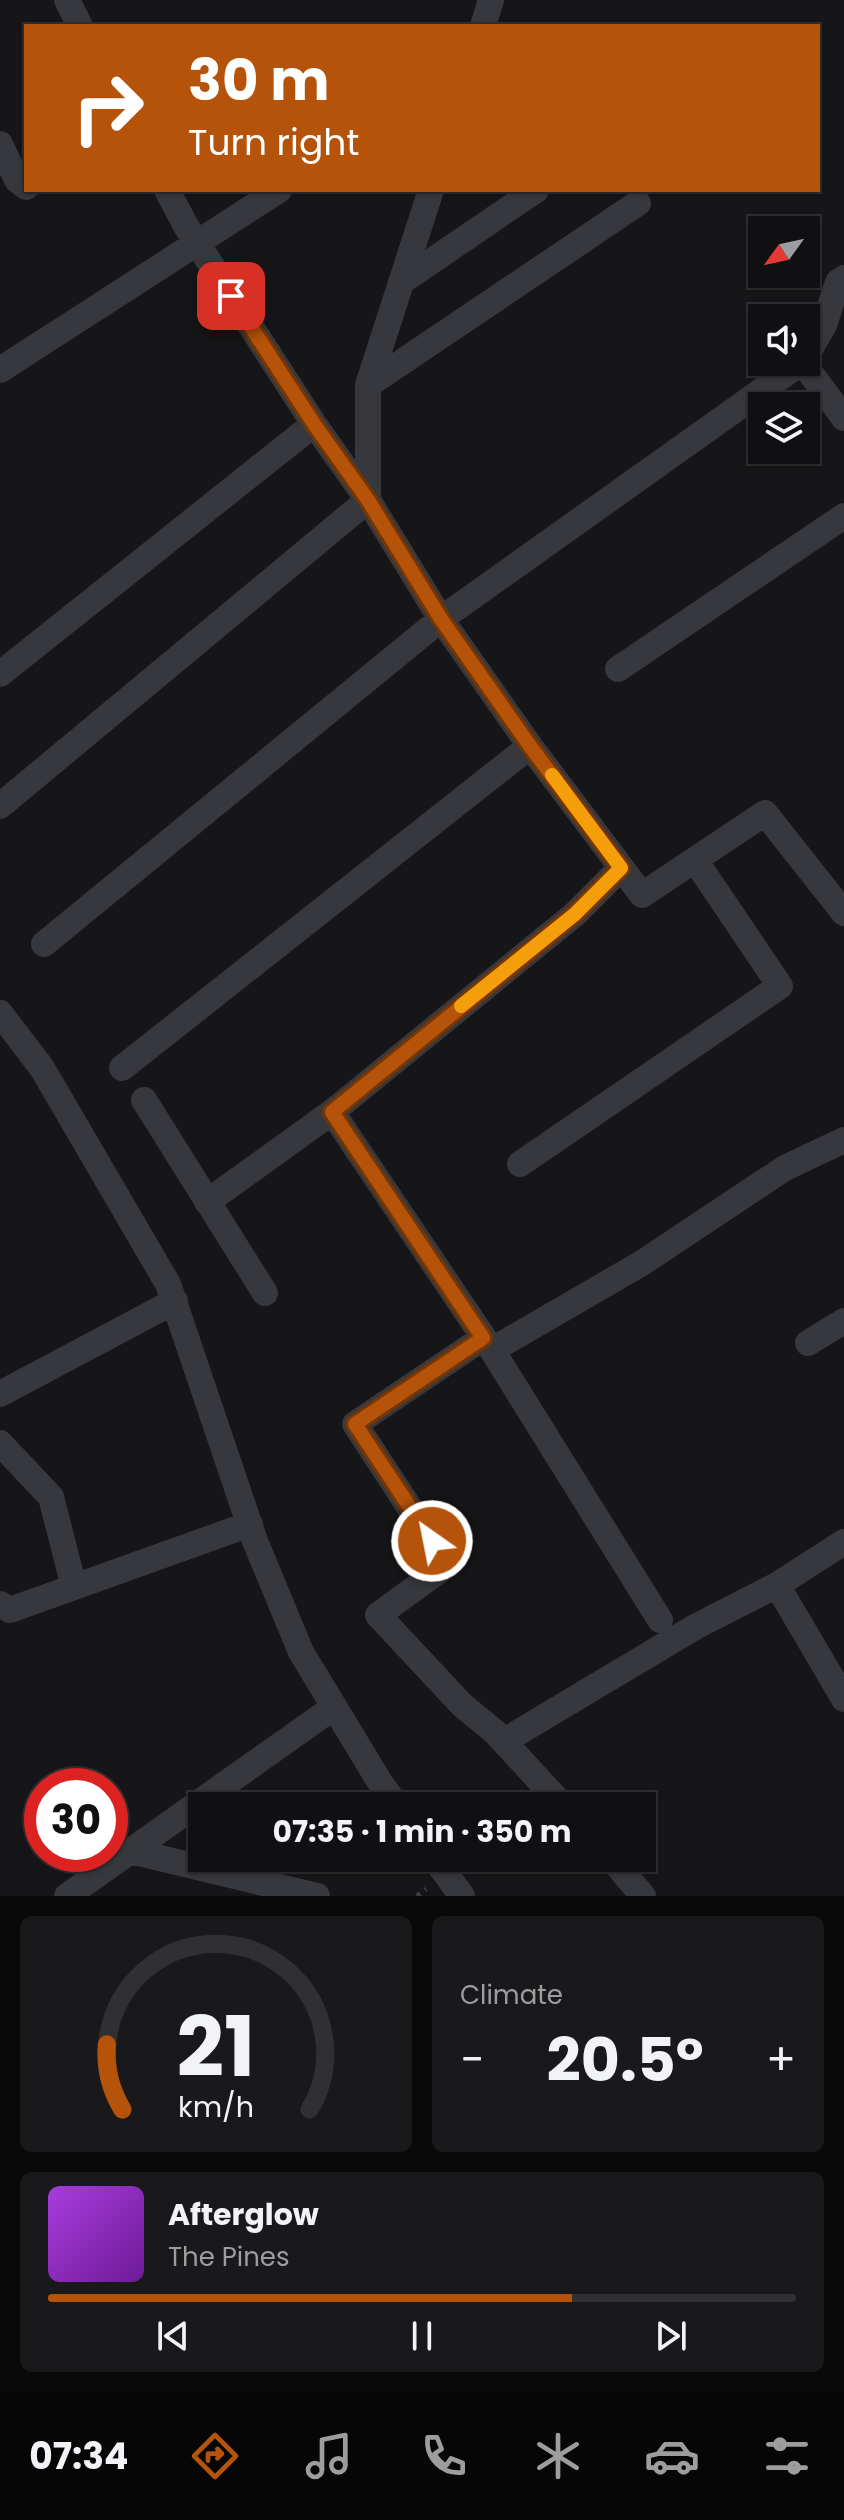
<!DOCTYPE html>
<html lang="en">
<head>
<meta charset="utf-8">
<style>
  body { margin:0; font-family:Poppins,sans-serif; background:#19191b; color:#f1f3f6; height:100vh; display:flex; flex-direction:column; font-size:30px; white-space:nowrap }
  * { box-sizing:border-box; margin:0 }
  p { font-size:26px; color:#9c9d9f }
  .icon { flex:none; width:44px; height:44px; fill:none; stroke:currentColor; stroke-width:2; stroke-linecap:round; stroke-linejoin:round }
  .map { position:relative; height:1896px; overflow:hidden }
  .side { display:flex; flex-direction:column; gap:20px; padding:20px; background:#09090a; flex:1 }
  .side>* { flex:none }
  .guide { position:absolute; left:24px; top:24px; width:796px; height:168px; border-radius:0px; box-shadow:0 2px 6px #0004,0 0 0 2px #303032; background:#b45309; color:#fff; overflow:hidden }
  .needle { width:52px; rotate:237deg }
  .buttons { position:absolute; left:748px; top:216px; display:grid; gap:16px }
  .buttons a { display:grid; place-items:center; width:72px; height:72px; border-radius:0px; background:#101012; box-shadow:0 2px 6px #0004,0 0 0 2px #303032; font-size:40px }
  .speed { position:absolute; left:24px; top:1768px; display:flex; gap:16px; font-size:40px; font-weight:700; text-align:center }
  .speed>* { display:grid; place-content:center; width:104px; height:104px; border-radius:50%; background:#101012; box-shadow:0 2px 6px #0004,0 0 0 2px #303032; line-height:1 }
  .speed .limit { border:12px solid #d22; background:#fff; color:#111 }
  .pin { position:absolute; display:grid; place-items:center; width:68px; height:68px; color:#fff; margin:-34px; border-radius:16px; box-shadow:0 4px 12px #0006 }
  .me { position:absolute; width:88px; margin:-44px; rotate:327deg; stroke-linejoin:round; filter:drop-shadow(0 0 6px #0008) }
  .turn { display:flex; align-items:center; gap:28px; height:168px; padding:0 32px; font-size:36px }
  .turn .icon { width:104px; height:104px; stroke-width:2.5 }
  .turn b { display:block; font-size:56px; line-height:68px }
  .big { font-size:60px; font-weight:700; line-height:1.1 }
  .side .card { flex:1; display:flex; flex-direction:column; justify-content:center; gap:12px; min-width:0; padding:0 28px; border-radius:12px; background:#19191b }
  .side .dial { align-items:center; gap:0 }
  .dial svg { height:208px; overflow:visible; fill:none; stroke:#303032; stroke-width:7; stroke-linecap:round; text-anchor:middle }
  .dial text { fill:#f1f3f6; stroke:none }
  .song { display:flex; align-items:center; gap:24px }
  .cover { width:96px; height:96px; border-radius:12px; background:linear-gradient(135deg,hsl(280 70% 55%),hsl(280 70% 35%)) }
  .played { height:8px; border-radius:4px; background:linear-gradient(90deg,#b45309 70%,#303032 70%) }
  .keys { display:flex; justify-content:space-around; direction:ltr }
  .heat { display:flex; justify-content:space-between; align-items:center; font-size:44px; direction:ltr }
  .side .tiles { flex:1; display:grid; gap:20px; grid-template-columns:1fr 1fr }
  .card:last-child { grid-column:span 2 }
  .trip { position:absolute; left:188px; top:1792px; width:468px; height:80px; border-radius:0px; background:#101012; box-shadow:0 2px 6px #0004,0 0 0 2px #303032; font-weight:700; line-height:80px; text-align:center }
  .tab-bar { display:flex; height:128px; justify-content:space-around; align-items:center; background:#060607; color:#9c9d9f }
  .tab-bar .icon { width:56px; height:56px }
  .tab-bar .active { color:#b45309 }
  .tab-bar b { font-size:36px; color:#f1f3f6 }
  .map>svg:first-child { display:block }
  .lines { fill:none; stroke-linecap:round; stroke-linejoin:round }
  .path { stroke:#3d3f44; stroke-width:5; stroke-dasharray:4 6; stroke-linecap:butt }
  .street { stroke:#37383d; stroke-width:26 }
  .route-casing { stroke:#753606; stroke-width:20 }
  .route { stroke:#b45309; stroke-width:14 }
  .slow { stroke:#f59e0b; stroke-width:14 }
</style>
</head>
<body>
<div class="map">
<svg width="844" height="1896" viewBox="0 0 844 1896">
  <rect width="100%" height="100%" fill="#161618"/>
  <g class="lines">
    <path class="path" d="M417 1896 426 1889"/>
    <path class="street" d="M67 0 80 26
      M483 26 491 0
      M0 144 17 180 26 187
      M167 190 186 226 314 424 368 500 441 619 530 746 642 895 765 813 844 913
      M401 282 536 190
      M806 356 824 325 838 282 844 278
      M0 370 279 190
      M368 385 638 203
      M618 669 844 516
      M0 674 314 424
      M0 806 368 500V385L431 190
      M44 944 441 619 802 362 844 418
      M0 1013 42 1068 168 1284 255 1541 301 1652 381 1784 397 1806
      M122 1068 530 746
      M144 1100 265 1293
      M332 1112 492 1350 660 1620
      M520 1164 780 986 695 860
      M207 1202 332 1112 575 914 621 868
      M483 1338 355 1424 447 1565 378 1615 462 1705 495 1732 563 1806
      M808 1343 844 1321
      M492 1350 642 1263 785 1168 844 1140
      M0 1394 175 1301
      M0 1443 51 1497 74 1587
      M844 1542 777 1585 844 1699
      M0 1604 10 1610 250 1524
      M504 1741 695 1627 777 1585
      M131 1851 317 1896
      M434 1858 462 1896
      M611 1858 643 1896
      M67 1896 334 1707"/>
  </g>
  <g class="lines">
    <defs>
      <path id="route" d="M231 296 314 424 368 500 441 619 530 746 621 868 575 914 332 1112 483 1338 355 1424 432 1541"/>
    </defs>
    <use href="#route" class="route-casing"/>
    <use href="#route" class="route"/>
    <path class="slow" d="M461 1006 575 914 621 868 552 775"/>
  </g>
</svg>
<div class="buttons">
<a><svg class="needle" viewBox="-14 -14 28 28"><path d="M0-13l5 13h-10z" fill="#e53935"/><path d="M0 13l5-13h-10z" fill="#9c9d9f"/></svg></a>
<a><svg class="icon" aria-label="sound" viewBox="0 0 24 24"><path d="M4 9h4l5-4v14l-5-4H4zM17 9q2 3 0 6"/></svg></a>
<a><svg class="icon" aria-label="layers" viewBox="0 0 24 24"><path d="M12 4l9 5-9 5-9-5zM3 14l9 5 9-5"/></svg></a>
</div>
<div class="speed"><div class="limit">30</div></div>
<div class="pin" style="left:231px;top:296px;background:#d93025"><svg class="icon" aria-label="arrive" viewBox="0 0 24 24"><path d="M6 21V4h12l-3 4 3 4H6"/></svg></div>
<svg class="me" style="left:432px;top:1541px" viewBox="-20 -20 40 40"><circle r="17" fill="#b45309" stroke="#fff" stroke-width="3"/><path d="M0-11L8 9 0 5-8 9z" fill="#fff"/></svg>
<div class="trip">07:35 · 1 min · 350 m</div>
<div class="guide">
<div class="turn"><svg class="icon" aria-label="right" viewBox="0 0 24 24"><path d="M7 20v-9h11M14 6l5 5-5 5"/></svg><div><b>30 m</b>Turn right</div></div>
</div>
</div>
<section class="side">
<div class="tiles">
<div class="card dial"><svg viewBox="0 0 100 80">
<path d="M14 69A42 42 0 1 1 86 69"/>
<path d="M14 69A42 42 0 0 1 8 44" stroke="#b45309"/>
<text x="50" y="56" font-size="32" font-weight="700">21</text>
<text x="50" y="72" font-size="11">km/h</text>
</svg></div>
<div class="card"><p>Climate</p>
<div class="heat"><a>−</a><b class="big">20.5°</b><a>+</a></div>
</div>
<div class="card">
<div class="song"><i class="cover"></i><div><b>Afterglow</b><p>The Pines</p></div></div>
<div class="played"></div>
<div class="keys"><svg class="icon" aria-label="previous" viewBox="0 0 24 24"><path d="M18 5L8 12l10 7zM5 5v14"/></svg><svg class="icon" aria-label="pause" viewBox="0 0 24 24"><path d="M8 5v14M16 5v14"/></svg><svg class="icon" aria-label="next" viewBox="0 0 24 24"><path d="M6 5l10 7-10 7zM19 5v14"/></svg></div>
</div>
</div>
</section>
<nav class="tab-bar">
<b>07:34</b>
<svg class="icon active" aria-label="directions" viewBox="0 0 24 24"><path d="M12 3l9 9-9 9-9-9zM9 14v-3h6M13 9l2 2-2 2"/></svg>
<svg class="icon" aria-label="music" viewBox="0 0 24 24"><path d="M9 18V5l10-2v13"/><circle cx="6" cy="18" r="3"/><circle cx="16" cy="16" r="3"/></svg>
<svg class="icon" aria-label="phone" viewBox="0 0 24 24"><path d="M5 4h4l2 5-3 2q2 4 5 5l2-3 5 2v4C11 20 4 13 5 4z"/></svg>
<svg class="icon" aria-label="climate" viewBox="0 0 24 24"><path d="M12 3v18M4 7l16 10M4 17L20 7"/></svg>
<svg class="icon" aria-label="car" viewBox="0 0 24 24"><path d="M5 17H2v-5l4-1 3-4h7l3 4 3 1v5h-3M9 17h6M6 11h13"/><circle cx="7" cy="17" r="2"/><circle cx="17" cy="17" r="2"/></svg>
<svg class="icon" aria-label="filters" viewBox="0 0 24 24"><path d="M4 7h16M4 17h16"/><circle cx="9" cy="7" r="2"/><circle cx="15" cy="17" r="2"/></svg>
</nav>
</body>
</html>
